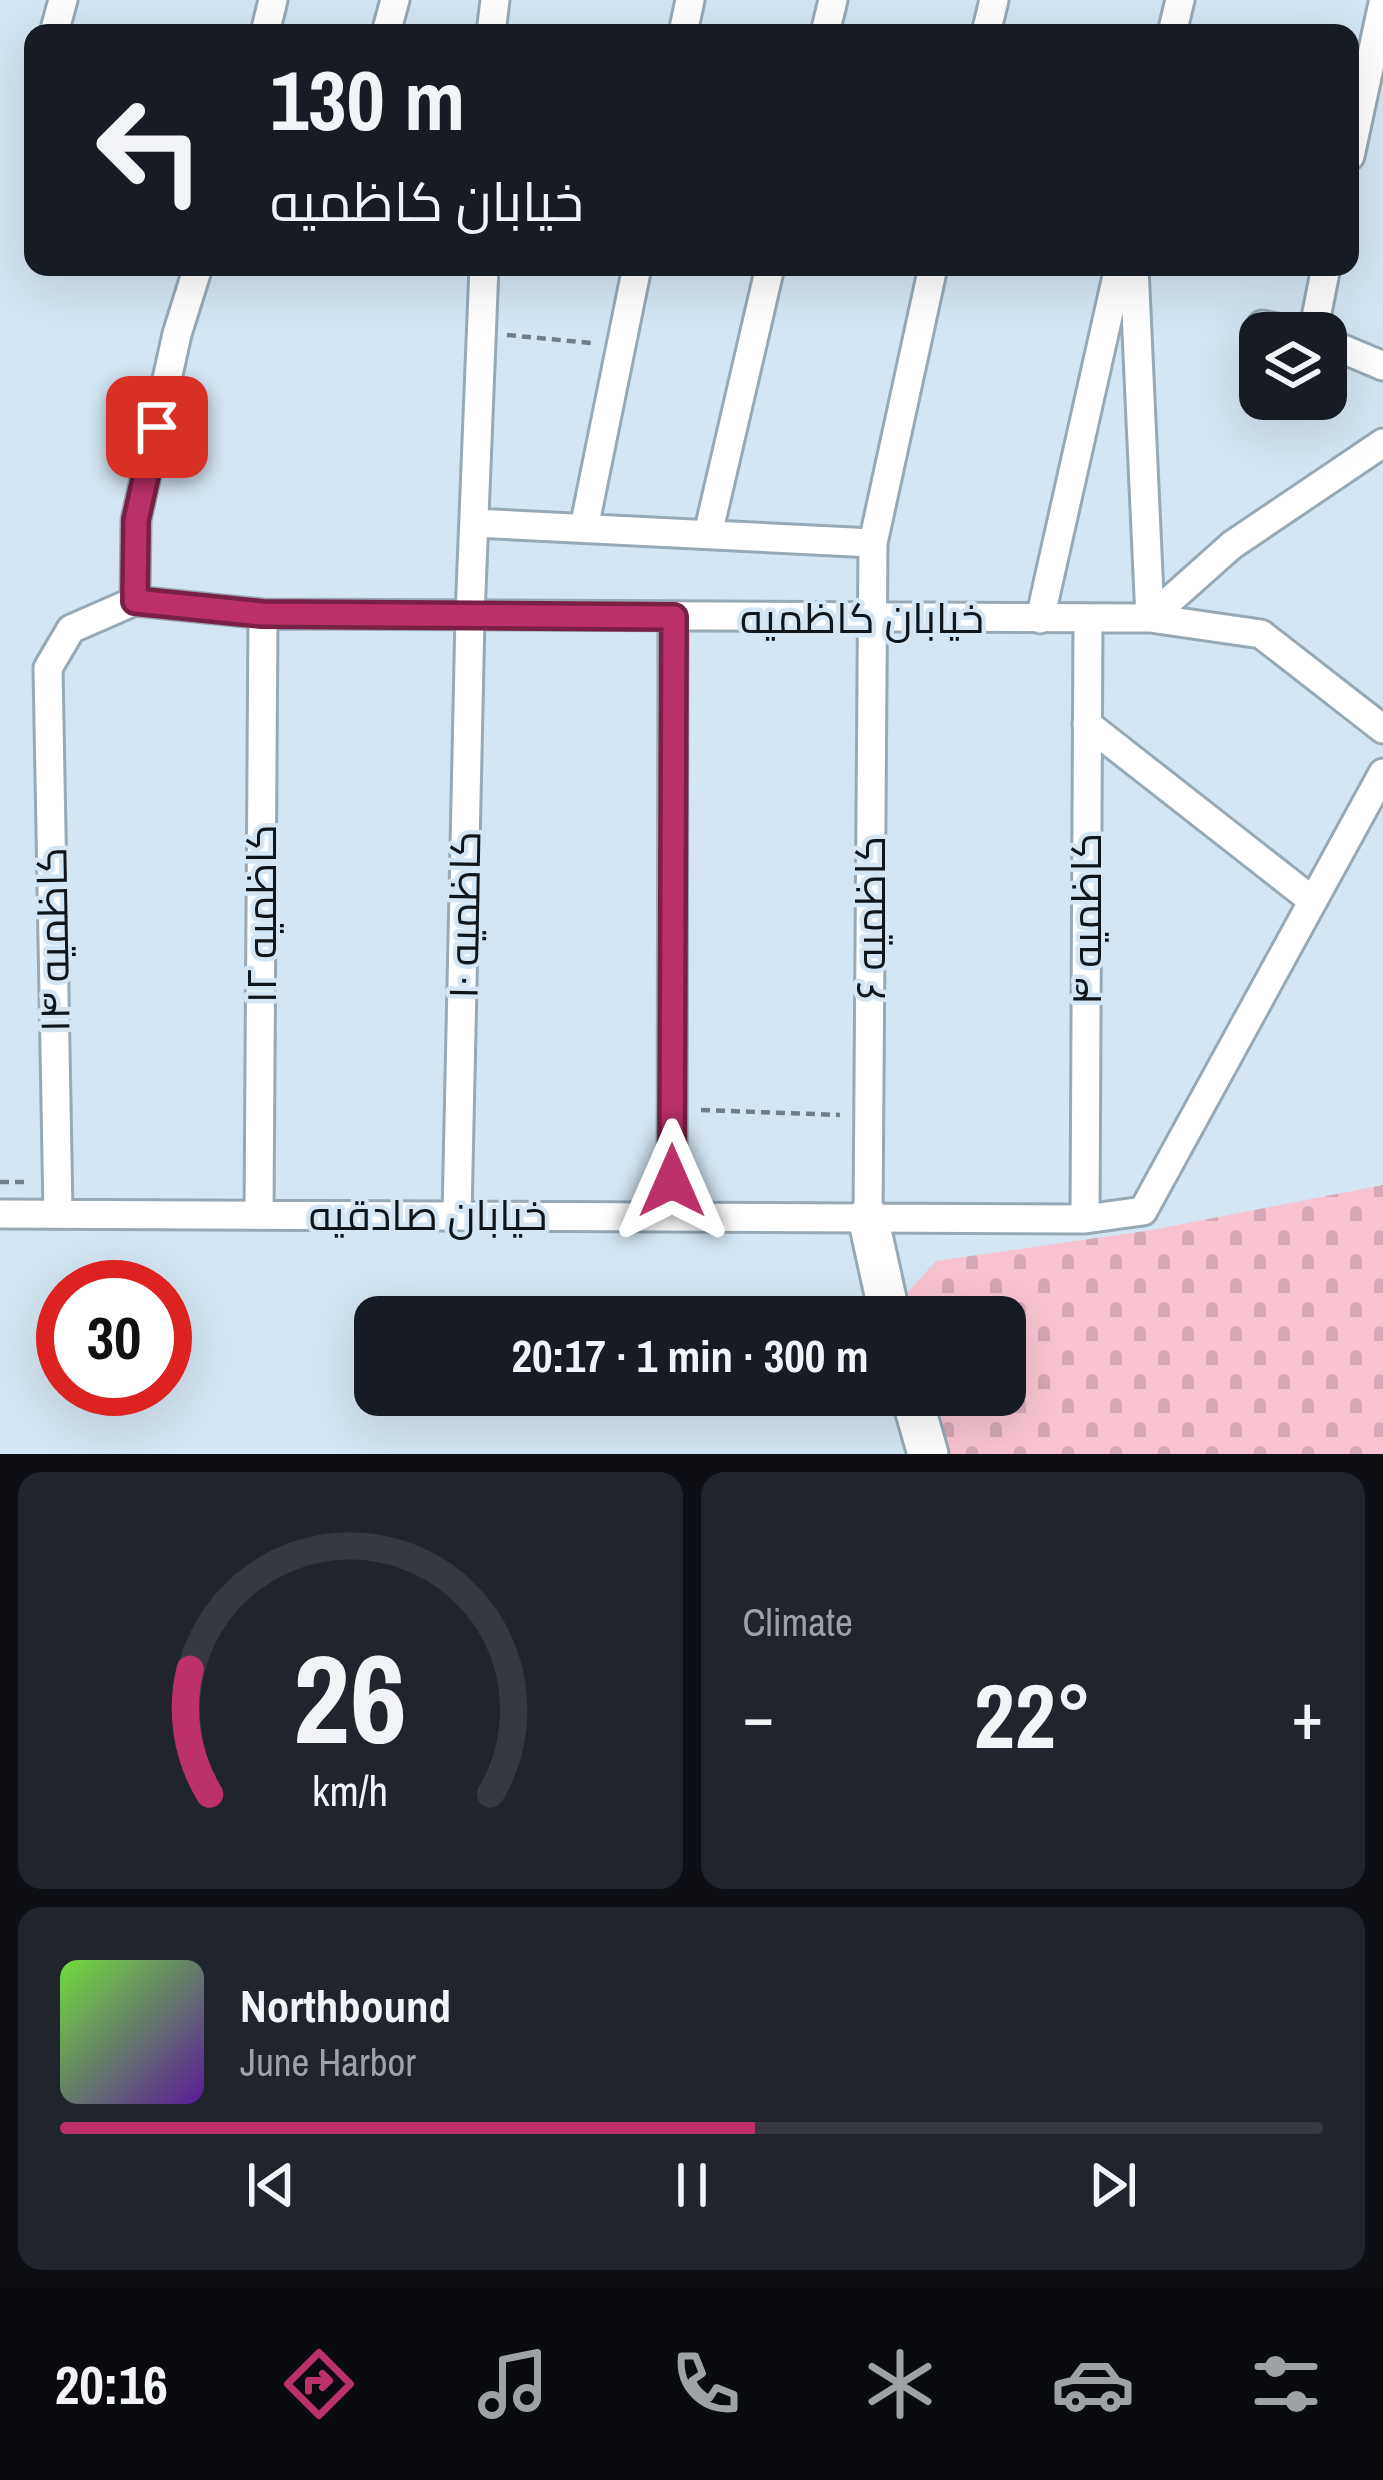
<!DOCTYPE html>
<html lang="en">
<head>
<meta charset="utf-8">
<style>
  body { margin:0; font-family:"Archivo Narrow",Cairo,sans-serif; background:#20242c; color:#f1f3f6; height:100vh; display:flex; flex-direction:column; font-size:45px; white-space:nowrap }
  * { box-sizing:border-box; margin:0 }
  p { font-size:39px; color:#9ea1a6 }
  .icon { flex:none; width:66px; height:66px; fill:none; stroke:currentColor; stroke-width:2; stroke-linecap:round; stroke-linejoin:round }
  .map { position:relative; height:1454px; overflow:hidden }
  .details { display:flex; flex-direction:column; gap:18px; padding:18px; background:#0d0f14; flex:1 }
  .details>* { flex:none }
  .hud { position:absolute; left:24px; top:24px; width:1335px; height:252px; border-radius:24px; box-shadow:0 12px 48px #0002; background:#171b24; color:#f1f3f6; overflow:hidden }
  .tools { position:absolute; left:1239px; top:312px; display:grid; gap:24px }
  .tools a { display:grid; place-items:center; width:108px; height:108px; border-radius:24px; background:#171b24; box-shadow:0 12px 48px #0002; font-size:60px }
  .speed { position:absolute; left:36px; top:1260px; display:flex; gap:24px; font-size:60px; font-weight:700; text-align:center }
  .speed>* { display:grid; place-content:center; width:156px; height:156px; border-radius:50%; background:#171b24; box-shadow:0 12px 48px #0002; line-height:1 }
  .speed .limit { border:18px solid #d22; background:#fff; color:#111 }
  .pin { position:absolute; display:grid; place-items:center; width:102px; height:102px; color:#fff; margin:-51px; border-radius:24px; box-shadow:0 6px 18px #0006 }
  .me { position:absolute; width:132px; margin:-66px; rotate:0deg; stroke-linejoin:round; filter:drop-shadow(0 0 9px #0008) }
  .turn { display:flex; align-items:center; gap:42px; height:252px; padding:0 48px; font-size:54px }
  .turn .icon { width:156px; height:156px; stroke-width:2.5 }
  .turn b { display:block; font-size:84px; line-height:102px }
  .big { font-size:90px; font-weight:700; line-height:1.1 }
  .details .widget { flex:1; display:flex; flex-direction:column; justify-content:center; gap:18px; min-width:0; padding:0 42px; border-radius:24px; background:#20242c }
  .details .dial { align-items:center; gap:0 }
  .dial svg { height:312px; overflow:visible; fill:none; stroke:#363941; stroke-width:7; stroke-linecap:round; text-anchor:middle }
  .dial text { fill:#f1f3f6; stroke:none }
  .song { display:flex; align-items:center; gap:36px }
  .cover { width:144px; height:144px; border-radius:18px; background:linear-gradient(135deg,hsl(100 70% 55%),hsl(270 70% 35%)) }
  .played { height:12px; border-radius:6px; background:linear-gradient(90deg,#bc3169 55%,#363941 55%) }
  .keys { display:flex; justify-content:space-around; direction:ltr }
  .heat { display:flex; justify-content:space-between; align-items:center; font-size:66px; direction:ltr }
  .details .tiles { flex:1; display:grid; gap:18px; grid-template-columns:1fr 1fr }
  .widget:last-child { grid-column:span 2 }
  .trip { position:absolute; left:354px; top:1296px; width:672px; height:120px; border-radius:24px; background:#171b24; box-shadow:0 12px 48px #0002; font-weight:700; line-height:120px; text-align:center }
  .tab-bar { display:flex; height:192px; justify-content:space-around; align-items:center; background:#090b0e; color:#9ea1a6 }
  .tab-bar .icon { width:84px; height:84px }
  .tab-bar .on { color:#bc3169 }
  .tab-bar b { font-size:54px; color:#f1f3f6 }
  .map>svg:first-child { display:block }
  .cemetery { fill:url(#cemetery-stones) }
  .lines { fill:none; stroke-linecap:round; stroke-linejoin:round }
  .minor-casing { stroke:#97a9b5; stroke-width:33 }
  .secondary-casing { stroke:#97a9b5; stroke-width:45 }
  .path { stroke:#727e87; stroke-width:4.5; stroke-dasharray:9 6; stroke-linecap:butt }
  .minor { stroke:#fff; stroke-width:27 }
  .secondary { stroke:#fff; stroke-width:39 }
  .route-casing { stroke:#7a2044; stroke-width:30 }
  .route { stroke:#bc3169; stroke-width:21 }
  .labels { text-anchor:middle; dominant-baseline:central; stroke-width:9; stroke-linejoin:round; paint-order:stroke }
  .street-label { font-size:42px; fill:#0f1519; stroke:#d4e6f3 }
</style>
</head>
<body>
<div class="map">
<svg width="1383" height="1454" viewBox="0 0 1383 1454">
  <defs>
    <pattern id="cemetery-stones" width="16" height="16" patternUnits="userSpaceOnUse" patternTransform="scale(3)"><rect width="16" height="16" fill="#f9c4d2"/><path d="M2 7V4a2 2 0 0 1 4 0v3zM10 15v-3a2 2 0 0 1 4 0v3z" fill="#d4a8b4"/></pattern>
  </defs>
  <rect width="100%" height="100%" fill="#d4e6f3"/>
  <path class="cemetery" d="M1383 1185V1454H941L924 1395H1005V1317H903L899 1302 936 1261 1152 1230Z"/>
  <g class="lines">
    <defs>
      <path id="minor" d="M54 33 63 0
        M265 33 273 0
        M386 33 395 0
        M491 33 495 0
        M683 33 690 0
        M825 33 833 0
        M986 33 994 0
        M1172 33 1180 0
        M1350 156 1383 3
        M1134 267 1150 618
        M1262 325 1299 333
        M1313 333 1326 267
        M1326 342 1383 366
        M475 523 873 543
        M584 528 637 267
        M708 534 770 267
        M135 601 136 520 177 334 198 267
        M1150 618 1232 545 1383 443
        M1040 619 1119 267
        M1087 724 1313 901
        M58 1212 48 668 71 629 135 601 263 614 1150 618 1261 634 1383 729
        M259 1213 263 614
        M0 1214 1085 1219 1143 1211 1383 773
        M457 1215 470 616 484 267
        M672 1216 673 617
        M868 1217 873 543 933 267
        M1085 1219 1088 619"/>
      <path id="secondary" d="M868 1217 890 1317
        M911 1395 928 1454"/>
    </defs>
    <use href="#minor" class="minor-casing"/>
    <use href="#secondary" class="secondary-casing"/>
    <path class="path" d="M507 335 591 343
      M701 1110 840 1115
      M0 1182H28"/>
    <use href="#minor" class="minor"/>
    <use href="#secondary" class="secondary"/>
  </g>
  <g class="lines">
    <defs>
      <path id="route" d="M157 427 136 520 135 601 262 614 674 617 672 1181"/>
    </defs>
    <use href="#route" class="route-casing"/>
    <use href="#route" class="route"/>
  </g>
  <g class="labels">
    <g class="street-label">
      <text x="862" y="618">خیابان کاظمیه</text>
      <text transform="translate(261 914) rotate(-90)">کاظمیه ۱۲</text>
      <text transform="translate(464 915) rotate(-89)">کاظمیه ۱۰</text>
      <text transform="translate(870 918) rotate(-90)">کاظمیه ۶</text>
      <text transform="translate(1086 919) rotate(-90)">کاظمیه ۴</text>
      <text transform="translate(53 940) rotate(-91)">کاظمیه ۱۴</text>
      <text x="428" y="1215">خیابان صادقیه</text>
    </g>
  </g>
</svg>
<div class="tools">
<a><svg class="icon" aria-label="layers" viewBox="0 0 24 24"><path d="M12 4l9 5-9 5-9-5zM3 14l9 5 9-5"/></svg></a>
</div>
<div class="speed"><div class="limit">30</div></div>
<div class="pin" style="left:157px;top:427px;background:#d93025"><svg class="icon" aria-label="arrive" viewBox="0 0 24 24"><path d="M6 21V4h12l-3 4 3 4H6"/></svg></div>
<svg class="me" style="left:672px;top:1181px" viewBox="-20 -20 40 40"><path d="M0-17L14 15 0 8-14 15z" fill="#bc3169" stroke="#fff" stroke-width="4"/></svg>
<div class="trip">20:17 · 1 min · 300 m</div>
<div class="hud">
<div class="turn"><svg class="icon" aria-label="left" viewBox="0 0 24 24"><path d="M17 20v-9H6M10 6l-5 5 5 5"/></svg><div><b>130 m</b>خیابان کاظمیه</div></div>
</div>
</div>
<section class="details">
<div class="tiles">
<div class="widget dial"><svg viewBox="0 0 100 80">
<path d="M14 69A42 42 0 1 1 86 69"/>
<path d="M14 69A42 42 0 0 1 9 37" stroke="#bc3169"/>
<text x="50" y="56" font-size="32" font-weight="700">26</text>
<text x="50" y="72" font-size="11">km/h</text>
</svg></div>
<div class="widget"><p>Climate</p>
<div class="heat"><a>−</a><b class="big">22°</b><a>+</a></div>
</div>
<div class="widget">
<div class="song"><i class="cover"></i><div><b>Northbound</b><p>June Harbor</p></div></div>
<div class="played"></div>
<div class="keys"><svg class="icon" aria-label="previous" viewBox="0 0 24 24"><path d="M18 5L8 12l10 7zM5 5v14"/></svg><svg class="icon" aria-label="pause" viewBox="0 0 24 24"><path d="M8 5v14M16 5v14"/></svg><svg class="icon" aria-label="next" viewBox="0 0 24 24"><path d="M6 5l10 7-10 7zM19 5v14"/></svg></div>
</div>
</div>
</section>
<nav class="tab-bar">
<b>20:16</b>
<svg class="icon on" aria-label="directions" viewBox="0 0 24 24"><path d="M12 3l9 9-9 9-9-9zM9 14v-3h6M13 9l2 2-2 2"/></svg>
<svg class="icon" aria-label="music" viewBox="0 0 24 24"><path d="M9 18V5l10-2v13"/><circle cx="6" cy="18" r="3"/><circle cx="16" cy="16" r="3"/></svg>
<svg class="icon" aria-label="phone" viewBox="0 0 24 24"><path d="M5 4h4l2 5-3 2q2 4 5 5l2-3 5 2v4C11 20 4 13 5 4z"/></svg>
<svg class="icon" aria-label="climate" viewBox="0 0 24 24"><path d="M12 3v18M4 7l16 10M4 17L20 7"/></svg>
<svg class="icon" aria-label="car" viewBox="0 0 24 24"><path d="M5 17H2v-5l4-1 3-4h7l3 4 3 1v5h-3M9 17h6M6 11h13"/><circle cx="7" cy="17" r="2"/><circle cx="17" cy="17" r="2"/></svg>
<svg class="icon" aria-label="filters" viewBox="0 0 24 24"><path d="M4 7h16M4 17h16"/><circle cx="9" cy="7" r="2"/><circle cx="15" cy="17" r="2"/></svg>
</nav>
</body>
</html>
